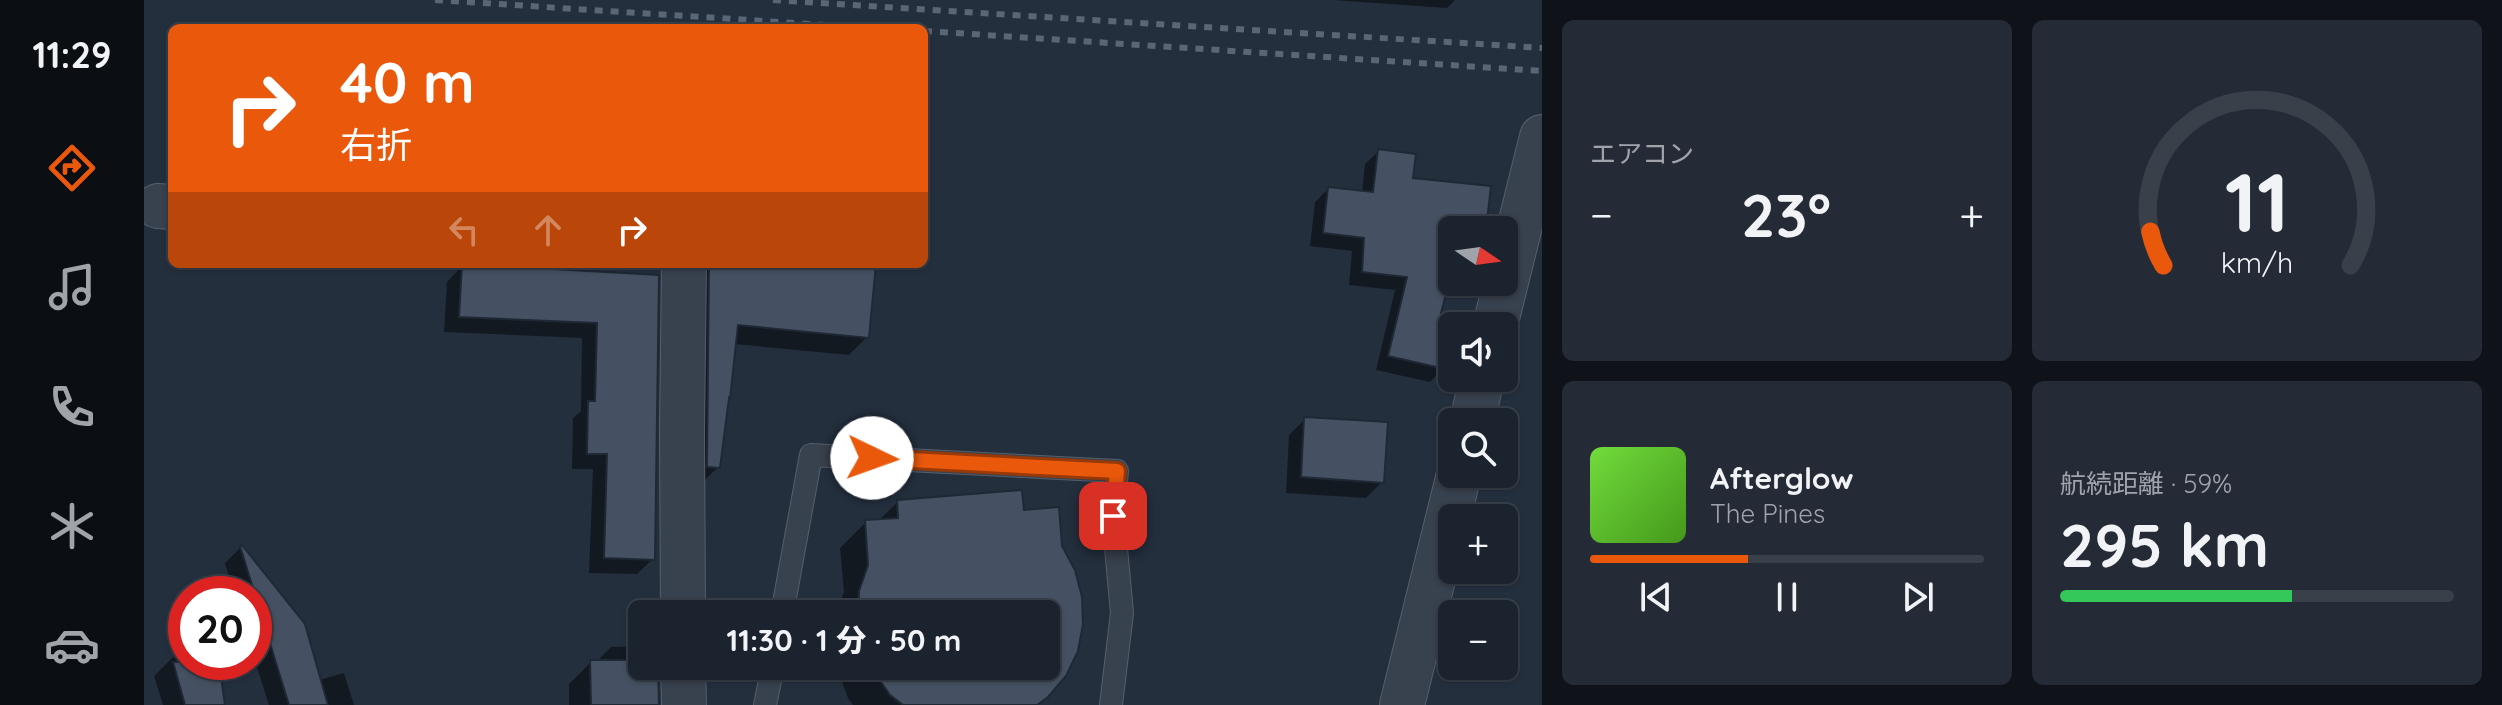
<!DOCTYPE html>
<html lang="ja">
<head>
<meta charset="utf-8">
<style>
  body { margin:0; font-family:Quicksand,"Noto Sans JP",sans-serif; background:#242b36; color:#f1f3f6; height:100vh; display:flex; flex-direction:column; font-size:30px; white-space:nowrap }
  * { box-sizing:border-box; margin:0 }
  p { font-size:26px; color:#a0a4aa }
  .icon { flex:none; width:44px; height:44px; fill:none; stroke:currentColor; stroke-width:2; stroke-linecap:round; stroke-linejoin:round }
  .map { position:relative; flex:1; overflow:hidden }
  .side { display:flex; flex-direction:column; gap:20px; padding:20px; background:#0f1319; width:960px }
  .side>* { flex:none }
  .top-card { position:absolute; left:24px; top:24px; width:760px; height:244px; border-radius:12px; box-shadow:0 2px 6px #0004,0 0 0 2px #39404a; background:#ea580c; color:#fff; overflow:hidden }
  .needle { width:52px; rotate:103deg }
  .controls { position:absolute; left:1294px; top:216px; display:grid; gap:16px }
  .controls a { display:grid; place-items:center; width:80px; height:80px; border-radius:12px; background:#1b232e; box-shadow:0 2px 6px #0004,0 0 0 2px #39404a; font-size:40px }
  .speed { position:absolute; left:24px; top:576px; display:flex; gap:16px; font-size:40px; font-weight:700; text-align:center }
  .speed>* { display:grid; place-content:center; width:104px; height:104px; border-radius:50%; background:#1b232e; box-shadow:0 2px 6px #0004,0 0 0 2px #39404a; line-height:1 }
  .speed .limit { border:12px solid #d22; background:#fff; color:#111 }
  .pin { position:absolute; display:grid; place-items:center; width:68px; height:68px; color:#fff; margin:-34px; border-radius:16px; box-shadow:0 4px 12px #0006 }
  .me { position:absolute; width:88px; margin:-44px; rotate:93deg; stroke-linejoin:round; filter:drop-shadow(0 0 6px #0008) }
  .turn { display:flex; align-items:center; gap:28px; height:168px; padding:0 40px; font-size:36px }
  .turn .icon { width:104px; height:104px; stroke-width:2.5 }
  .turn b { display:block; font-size:56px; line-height:68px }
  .lanes { display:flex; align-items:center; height:76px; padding:0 40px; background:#0003; justify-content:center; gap:40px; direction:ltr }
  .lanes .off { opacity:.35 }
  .big { font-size:60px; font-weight:800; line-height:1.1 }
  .side .tile { flex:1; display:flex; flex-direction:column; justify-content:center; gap:12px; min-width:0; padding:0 28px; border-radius:12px; background:#242b36 }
  .side .dial { align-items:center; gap:0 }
  .dial svg { height:208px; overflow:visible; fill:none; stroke:#39404a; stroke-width:7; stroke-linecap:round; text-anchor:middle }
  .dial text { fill:#f1f3f6; stroke:none }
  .song { display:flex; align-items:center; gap:24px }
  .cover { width:96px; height:96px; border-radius:12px; background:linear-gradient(135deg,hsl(100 70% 55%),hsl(100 70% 35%)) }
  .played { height:8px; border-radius:4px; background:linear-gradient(90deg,#ea580c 40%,#39404a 40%) }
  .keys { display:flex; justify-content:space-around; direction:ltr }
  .heat { display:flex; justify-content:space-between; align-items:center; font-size:44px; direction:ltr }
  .charge { height:12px; border-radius:6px; background:linear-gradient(90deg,#34c759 59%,#39404a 0) }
  .side .tiles { flex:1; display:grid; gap:20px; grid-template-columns:repeat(2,1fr) }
  .trip { position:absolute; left:484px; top:600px; width:432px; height:80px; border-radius:12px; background:#1b232e; box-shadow:0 2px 6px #0004,0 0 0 2px #39404a; font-weight:800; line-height:80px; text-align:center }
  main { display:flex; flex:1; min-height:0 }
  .tabs { display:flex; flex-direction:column; width:144px; justify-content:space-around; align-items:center; background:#0b0e12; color:#a0a4aa }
  .tabs .icon { width:56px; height:56px }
  .tabs .selected { color:#ea580c }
  .tabs b { font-size:36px; color:#f1f3f6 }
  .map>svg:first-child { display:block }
  .shadow { fill:#0007 }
  .building { fill:#455162; stroke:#1f2835; stroke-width:2 }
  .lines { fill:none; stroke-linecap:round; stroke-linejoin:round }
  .service-casing { stroke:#565f6c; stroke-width:24 }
  .minor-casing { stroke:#565f6c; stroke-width:46 }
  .service { stroke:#38414e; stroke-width:22 }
  .minor { stroke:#38414e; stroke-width:44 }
  .rail { stroke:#5a6575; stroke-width:6; stroke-dasharray:8 8; stroke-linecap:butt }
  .route-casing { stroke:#983908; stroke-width:20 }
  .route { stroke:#ea580c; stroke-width:14 }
</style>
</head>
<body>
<main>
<nav class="tabs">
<b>11:29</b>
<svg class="icon selected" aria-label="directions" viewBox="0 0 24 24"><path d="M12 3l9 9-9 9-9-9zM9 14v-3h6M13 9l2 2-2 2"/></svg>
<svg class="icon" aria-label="music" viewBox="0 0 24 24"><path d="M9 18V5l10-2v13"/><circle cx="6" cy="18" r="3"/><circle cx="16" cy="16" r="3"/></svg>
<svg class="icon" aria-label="phone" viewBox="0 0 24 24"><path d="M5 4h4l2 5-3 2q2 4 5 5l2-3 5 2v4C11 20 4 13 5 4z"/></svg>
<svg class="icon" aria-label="climate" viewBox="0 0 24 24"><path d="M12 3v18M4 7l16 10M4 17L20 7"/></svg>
<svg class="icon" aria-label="car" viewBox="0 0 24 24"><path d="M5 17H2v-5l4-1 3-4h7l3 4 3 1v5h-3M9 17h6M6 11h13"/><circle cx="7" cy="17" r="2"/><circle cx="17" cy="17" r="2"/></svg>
</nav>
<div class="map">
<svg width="1398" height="705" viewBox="0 0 1398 705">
  <rect width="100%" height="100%" fill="#242f3e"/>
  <path class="shadow" d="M1188 0H1311L1303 8Z
    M1235 151 1267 179 1340 230H1308V264L1294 314 1310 326H1308L1300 368 1286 382 1232 370 1251 290 1205 285 1208 251 1166 246 1171 202 1184 189 1218 193 1221 164Z
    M542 264H729L723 337 705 355 590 344 574 467 555 486Z
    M318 266 513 277 509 559 493 574 445 573 449 469H428L429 418 437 411 438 338 300 332 303 282Z
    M1161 419 1238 482 1222 498 1142 493 1145 435Z
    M754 502 878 512 913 509 903 695 893 705H709L704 698 692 666H902V614H692L700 592 696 548 722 522 734 521Z
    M97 547 175 680 200 673 210 705H125L110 658V594H90L81 563Z
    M498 646V666H512L513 705H425V684L447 662H452L467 647Z
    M42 654V662H73L79 705H19L10 676 28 658Z"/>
  <path class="building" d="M1234 149 1272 154 1269 178 1347 186 1342 230H1308V272L1297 313 1314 317 1312 326H1308V343L1301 369 1244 356 1263 277 1218 272 1220 238 1179 233 1184 187 1229 192Z
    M318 264 515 275 511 560 460 558 463 454H443L444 401H451L453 323 315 317Z
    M565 264H732L725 338 594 325 586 399 585 398 576 468 563 467Z
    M1160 417 1244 422 1240 483 1157 477Z
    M878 490 880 510 915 507 918 546 931 570 938 597 939 624 934 651 922 676 904 697 893 705H759L746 695 726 666H902V614H714L715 591 724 565 721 520 754 518 753 500Z
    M98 545 161 624 184 705H145L96 546Z
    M446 660H498V666H514L515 705H447Z
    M29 662H75L81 705H41Z"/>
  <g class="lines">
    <defs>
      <path id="service" d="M638 614 667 455 973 471 969 516 978 613 967 705
        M621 705 629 666"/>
      <path id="minor" d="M14 206 28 207
        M1351 326 1398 137
        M1328 422 1338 378
        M539 614 538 433 540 264
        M539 666 540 705
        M1258 705 1315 474"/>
    </defs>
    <use href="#service" class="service-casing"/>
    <use href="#minor" class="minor-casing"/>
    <use href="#service" class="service"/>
    <use href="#minor" class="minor"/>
    <path class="rail" d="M291 0 730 28
      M629 0 1398 48
      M780 31 1398 71"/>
  </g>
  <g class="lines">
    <defs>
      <path id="route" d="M728 458 973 471 969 516"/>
    </defs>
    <use href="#route" class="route-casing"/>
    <use href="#route" class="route"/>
  </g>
</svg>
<div class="controls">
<a><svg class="needle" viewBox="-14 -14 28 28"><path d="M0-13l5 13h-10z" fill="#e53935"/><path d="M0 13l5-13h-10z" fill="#a0a4aa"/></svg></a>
<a><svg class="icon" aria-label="sound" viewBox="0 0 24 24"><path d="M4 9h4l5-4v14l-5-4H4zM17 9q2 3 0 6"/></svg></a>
<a><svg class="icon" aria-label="search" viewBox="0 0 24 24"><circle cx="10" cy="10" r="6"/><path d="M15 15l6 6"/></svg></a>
<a>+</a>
<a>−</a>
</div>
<div class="speed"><div class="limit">20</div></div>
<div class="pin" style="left:969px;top:516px;background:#d93025"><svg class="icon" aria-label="arrive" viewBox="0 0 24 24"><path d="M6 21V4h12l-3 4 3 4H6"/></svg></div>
<svg class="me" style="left:728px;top:458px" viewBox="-20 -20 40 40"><circle r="19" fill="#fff"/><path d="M0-13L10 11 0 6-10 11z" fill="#ea580c"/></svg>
<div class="trip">11:30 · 1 分 · 50 m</div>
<div class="top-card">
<div class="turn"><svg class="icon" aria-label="right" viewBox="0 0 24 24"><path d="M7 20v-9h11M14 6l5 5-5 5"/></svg><div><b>40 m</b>右折</div></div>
<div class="lanes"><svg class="icon off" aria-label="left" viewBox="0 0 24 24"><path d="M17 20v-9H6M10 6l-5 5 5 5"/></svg><svg class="icon off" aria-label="ahead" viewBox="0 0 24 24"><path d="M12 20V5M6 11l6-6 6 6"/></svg><svg class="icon" aria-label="right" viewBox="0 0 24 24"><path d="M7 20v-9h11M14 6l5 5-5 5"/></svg></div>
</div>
</div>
<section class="side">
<div class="tiles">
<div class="tile"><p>エアコン</p>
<div class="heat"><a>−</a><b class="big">23°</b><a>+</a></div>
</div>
<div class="tile dial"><svg viewBox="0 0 100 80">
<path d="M14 69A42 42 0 1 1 86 69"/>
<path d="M14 69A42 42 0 0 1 9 56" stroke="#ea580c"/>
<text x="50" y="56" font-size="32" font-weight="700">11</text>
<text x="50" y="72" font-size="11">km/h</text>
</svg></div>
<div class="tile">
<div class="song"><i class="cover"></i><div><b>Afterglow</b><p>The Pines</p></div></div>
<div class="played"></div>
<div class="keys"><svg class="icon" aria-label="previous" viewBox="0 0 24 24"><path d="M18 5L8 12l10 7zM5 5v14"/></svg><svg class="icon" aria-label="pause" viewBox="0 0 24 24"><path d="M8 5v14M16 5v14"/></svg><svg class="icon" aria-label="next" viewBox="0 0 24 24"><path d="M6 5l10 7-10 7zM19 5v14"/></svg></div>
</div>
<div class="tile"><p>航続距離 · 59%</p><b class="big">295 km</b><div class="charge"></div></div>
</div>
</section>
</main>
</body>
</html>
